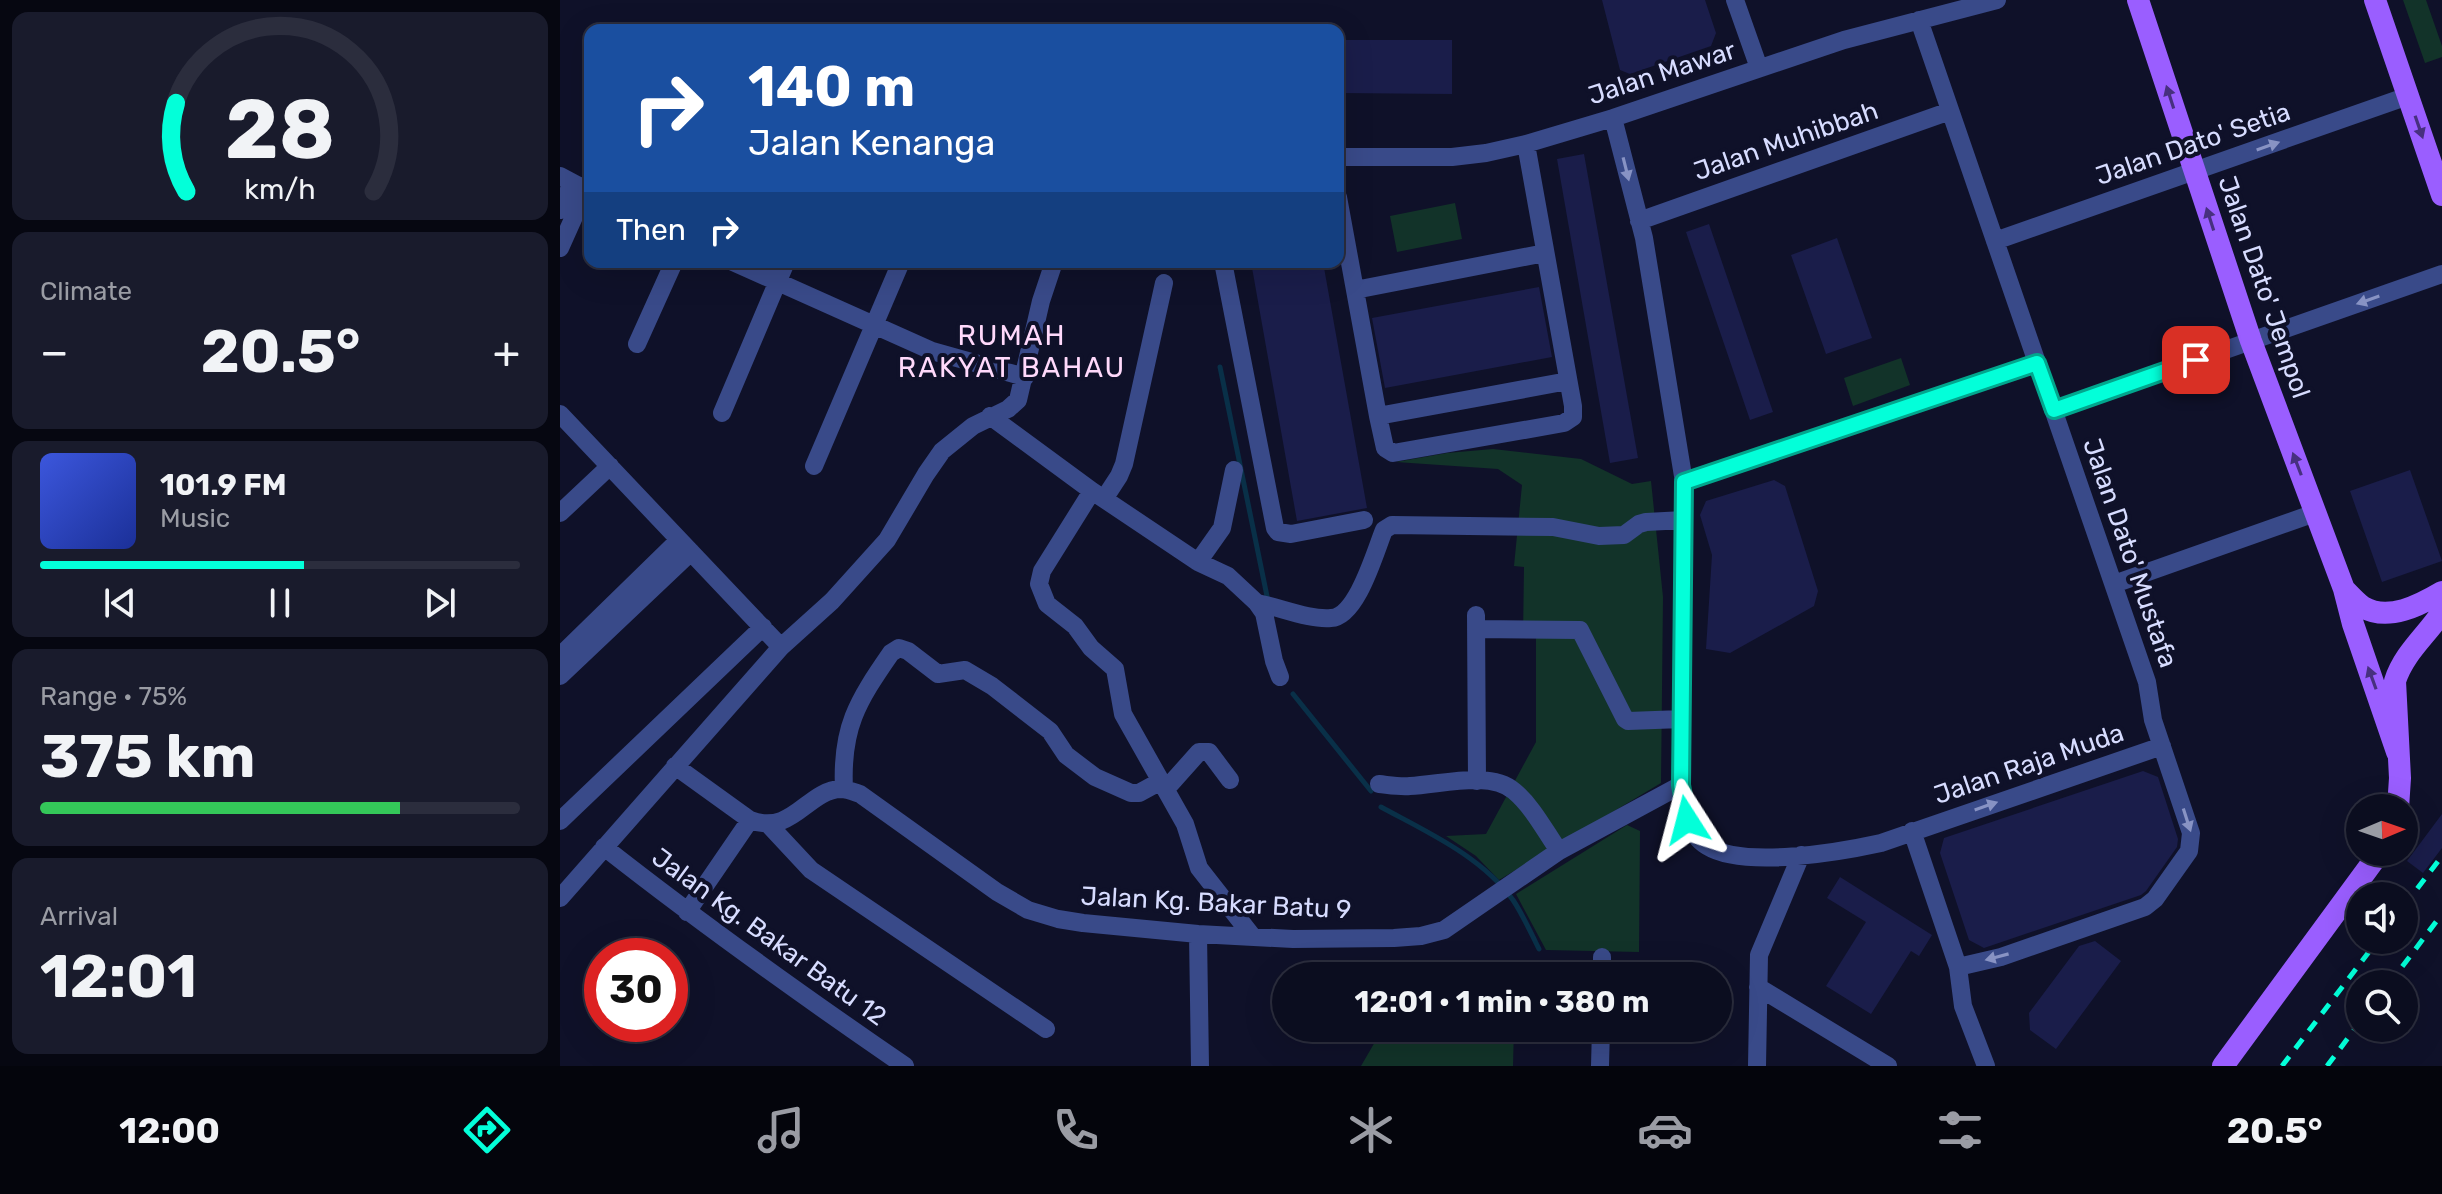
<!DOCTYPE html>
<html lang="en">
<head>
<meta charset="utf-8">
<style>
  body { margin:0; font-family:Rubik,sans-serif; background:#191b2c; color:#f1f3f6; height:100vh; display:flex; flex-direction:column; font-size:30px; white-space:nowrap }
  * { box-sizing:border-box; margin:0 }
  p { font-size:26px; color:#9a9ca4 }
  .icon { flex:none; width:44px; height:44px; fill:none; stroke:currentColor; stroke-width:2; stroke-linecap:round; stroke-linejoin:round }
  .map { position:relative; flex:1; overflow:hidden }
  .panel { display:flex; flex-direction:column; gap:12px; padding:12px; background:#060711; width:560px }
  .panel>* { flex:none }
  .guide { position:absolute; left:24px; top:24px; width:760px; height:244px; border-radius:16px; box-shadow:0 8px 32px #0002,0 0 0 2px #2b2d3d; background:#1a4fa0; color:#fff; overflow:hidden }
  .needle { width:52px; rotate:88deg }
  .tools { position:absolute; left:1786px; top:794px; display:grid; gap:16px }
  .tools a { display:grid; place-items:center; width:72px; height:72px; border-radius:50%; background:#0b0d1f; box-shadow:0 8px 32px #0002,0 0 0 2px #2b2d3d; font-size:40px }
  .speed { position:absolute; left:24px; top:938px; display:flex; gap:16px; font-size:40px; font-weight:700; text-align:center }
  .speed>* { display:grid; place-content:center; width:104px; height:104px; border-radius:50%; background:#0b0d1f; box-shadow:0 8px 32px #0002,0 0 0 2px #2b2d3d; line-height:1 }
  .speed .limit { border:12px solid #d22; background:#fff; color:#111 }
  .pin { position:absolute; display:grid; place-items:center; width:68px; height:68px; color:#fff; margin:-34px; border-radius:16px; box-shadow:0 4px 12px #0006 }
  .me { position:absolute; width:88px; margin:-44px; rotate:351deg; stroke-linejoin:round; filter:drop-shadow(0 0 6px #0008) }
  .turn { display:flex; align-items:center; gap:28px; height:168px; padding:0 32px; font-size:36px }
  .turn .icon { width:104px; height:104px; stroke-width:2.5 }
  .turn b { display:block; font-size:56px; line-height:68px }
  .then { display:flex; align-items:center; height:76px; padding:0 32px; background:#0003; gap:16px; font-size:30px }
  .big { font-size:60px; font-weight:700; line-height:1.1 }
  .panel .card { flex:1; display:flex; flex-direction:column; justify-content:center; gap:12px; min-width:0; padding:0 28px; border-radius:16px; background:#191b2c }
  .panel .dial { align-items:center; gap:0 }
  .dial svg { height:208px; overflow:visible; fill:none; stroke:#2b2d3d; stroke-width:7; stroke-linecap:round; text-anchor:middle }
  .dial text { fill:#f1f3f6; stroke:none }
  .song { display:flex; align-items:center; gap:24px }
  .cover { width:96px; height:96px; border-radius:12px; background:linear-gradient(135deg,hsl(230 70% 55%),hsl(230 70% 35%)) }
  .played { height:8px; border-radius:4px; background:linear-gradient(90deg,#03ffd9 55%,#2b2d3d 55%) }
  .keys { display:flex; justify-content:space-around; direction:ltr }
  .heat { display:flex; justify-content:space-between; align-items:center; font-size:44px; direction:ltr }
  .charge { height:12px; border-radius:6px; background:linear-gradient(90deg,#34c759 75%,#2b2d3d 0) }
  .trip { position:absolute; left:712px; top:962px; width:460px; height:80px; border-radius:40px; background:#0b0d1f; box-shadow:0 8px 32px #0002,0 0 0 2px #2b2d3d; font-weight:700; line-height:80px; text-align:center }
  .menu { display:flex; height:128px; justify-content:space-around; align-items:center; background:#04050c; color:#9a9ca4 }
  .menu .icon { width:56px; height:56px }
  .menu .current { color:#03ffd9 }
  .menu b { font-size:36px; color:#f1f3f6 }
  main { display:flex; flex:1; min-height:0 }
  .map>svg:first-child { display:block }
  .green { fill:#123329 }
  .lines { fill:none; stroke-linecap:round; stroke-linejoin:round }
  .stream { stroke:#093048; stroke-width:5 }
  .building { fill:#1a1d4a }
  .minor { stroke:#394a89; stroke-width:18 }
  .major { stroke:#9a5eff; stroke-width:22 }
  .rail { stroke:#03ffd9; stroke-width:5; stroke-dasharray:12 10; stroke-linecap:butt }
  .oneway { fill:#47307f }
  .oneway2 { fill:#8893c4 }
  .route-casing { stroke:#02a68d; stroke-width:20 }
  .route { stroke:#03ffd9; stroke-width:14 }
  .labels { text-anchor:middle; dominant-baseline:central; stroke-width:8; stroke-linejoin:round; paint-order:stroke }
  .street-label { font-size:26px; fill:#d7dcff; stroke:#0f1129 }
  .neighbourhood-label { font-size:28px; letter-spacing:2px; fill:#ffd9fb; stroke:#0f1129 }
</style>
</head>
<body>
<main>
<section class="panel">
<div class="card dial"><svg viewBox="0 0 100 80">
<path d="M14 69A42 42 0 1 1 86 69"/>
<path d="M14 69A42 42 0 0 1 10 35" stroke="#03ffd9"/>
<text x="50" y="56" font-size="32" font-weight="700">28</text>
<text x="50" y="72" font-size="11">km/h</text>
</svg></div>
<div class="card"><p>Climate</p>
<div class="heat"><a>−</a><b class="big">20.5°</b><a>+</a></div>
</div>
<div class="card">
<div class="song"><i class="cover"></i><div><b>101.9 FM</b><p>Music</p></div></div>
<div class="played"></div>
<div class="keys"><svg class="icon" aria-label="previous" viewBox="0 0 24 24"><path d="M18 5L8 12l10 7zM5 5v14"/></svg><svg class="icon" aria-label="pause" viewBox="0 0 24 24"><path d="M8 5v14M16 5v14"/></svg><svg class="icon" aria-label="next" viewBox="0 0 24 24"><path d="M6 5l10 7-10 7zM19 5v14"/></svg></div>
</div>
<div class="card"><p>Range · 75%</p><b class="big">375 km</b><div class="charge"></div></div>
<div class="card"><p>Arrival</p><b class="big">12:01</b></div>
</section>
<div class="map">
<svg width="1882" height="1066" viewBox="0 0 1882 1066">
  <rect width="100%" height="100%" fill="#0f1129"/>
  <path class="green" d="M1843 0H1866L1882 46V57L1865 63Z
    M895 203 902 239 837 252 830 216Z
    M1341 358 1350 385 1293 406 1284 378Z
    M933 449 1021 459 1072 484 1091 481 1103 597 1101 783 939 880 916 856 886 836 926 834 976 742V638L963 637 964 567 954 566 962 485 938 469 836 462 887 453Z
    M1067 825 1080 831 1079 952 986 950 956 894Z
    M823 1028H954L953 1066H801Z"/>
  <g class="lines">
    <path class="stream" d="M660 367 708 601
      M733 694 811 791
      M821 807C867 832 921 856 953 900 963 915 971 933 979 949"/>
  </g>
  <path class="building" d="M1042 0H1145L1156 33 1151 46 1070 74 1060 70Z
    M778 40H892V94L778 93Z
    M1024 154 1078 458 1050 463 997 159Z
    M1149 224 1213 412 1190 420 1126 232Z
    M1277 238 1312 338 1266 354 1231 255Z
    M691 262H763L807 508 737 521Z
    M979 287 992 357 825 388 812 318Z
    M1850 470 1882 561 1822 582 1790 491Z
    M1214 480 1225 486 1258 591 1254 606 1170 653 1146 649 1152 555 1140 515 1146 501Z
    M1583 771 1598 777 1618 839 1617 847 1586 891 1581 895 1424 948 1409 940 1380 853 1384 838Z
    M1882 814V848L1863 873 1847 861Z
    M1280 877 1372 935 1359 956 1351 951 1311 1014 1266 986 1306 922 1267 898Z
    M1535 941 1561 961 1496 1049 1470 1030 1469 1013 1519 946Z"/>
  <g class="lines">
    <path class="minor" d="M1175 0 1199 68
      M1359 20 1587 682 1593 720 1631 833 1629 851 1595 899 1585 907 1441 957 1398 967
      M1053 118 1084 238 1124 482 1121 785C1123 807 1127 834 1147 846 1184 869 1280 852 1321 843L1602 746
      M778 157H892L926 153 966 144 1053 118 1284 40 1437 0
      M0 176 30 192
      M778 197 818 416 1008 381
      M0 210 12 183
      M1079 221 1390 111
      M1435 241 1848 96
      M0 248 30 181
      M173 262 372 351 465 377
      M663 262 715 528 718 532 731 534 804 520
      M795 290 985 253
      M77 344 114 262
      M1494 410 1882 274
      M162 413 226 262
      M0 414 221 647
      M430 416 532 491 638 562 668 576 697 603 704 613 714 661 720 677
      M818 416 825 448 833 453 1004 423 1013 417V406L966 144
      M254 466 341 262
      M1124 482 1477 363
      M532 491 482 571 479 584 487 604 515 626 531 648 555 669 563 714 625 824 639 868 693 937
      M544 499 559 476 564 464 604 283
      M0 513 50 466
      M638 562 662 528 674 470
      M1554 584 1755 513
      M697 603C719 607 749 620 771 618 797 617 815 552 824 530L832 525 993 527 1039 536 1064 535 1079 524 1086 522 1124 520
      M916 615 917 781
      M916 629 1020 630 1065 719 1068 721 1122 719
      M0 656 119 540
      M0 676 131 552
      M115 766 190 820C233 836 247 790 281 789 287 789 294 792 300 794L437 892 468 910 498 919 523 923 638 934 733 939 834 938 861 936 884 930 999 851 1121 785
      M819 784C829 785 840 787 850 786 880 785 930 770 954 791 973 807 985 831 999 851
      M284 789C281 728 297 702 331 653L339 648 348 651 378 674 405 670 432 686 490 731 506 755 535 777 571 793H579L601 781
      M606 789 639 752H649L670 780
      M0 821 203 627
      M208 824 251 870 486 1029
      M1352 831 1398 967 1403 1006 1426 1066
      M44 847C142 924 243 996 345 1066
      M0 898 221 647 272 601 327 540 366 474 382 451 413 426 448 409 458 400 481 301 494 262
      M127 912 190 820
      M638 934 640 1066
      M1042 976V957
      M1198 987 1328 1066
      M1040 1066 1041 1028
      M1197 1066 1199 955 1241 855"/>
    <path class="major" d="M1578 0 1691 341 1784 589 1793 624 1837 752
      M1815 0 1882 195
      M1784 589C1790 595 1796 602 1803 607 1828 622 1860 605 1882 592
      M1838 808 1840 778 1835 681C1844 653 1866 636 1882 612
      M1663 1066 1820 852"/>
    <path class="rail" d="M1844 906 1882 856
      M1829 984 1882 914
      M1722 1066 1818 940
      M1767 1066 1800 1022"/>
  </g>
  <defs><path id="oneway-solid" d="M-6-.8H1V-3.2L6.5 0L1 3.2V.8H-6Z" transform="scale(2)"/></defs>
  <g class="oneway">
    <use href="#oneway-solid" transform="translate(1610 97) rotate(-108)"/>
    <use href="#oneway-solid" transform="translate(1859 127) rotate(71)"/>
    <use href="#oneway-solid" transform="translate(1650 219) rotate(-108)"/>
    <use href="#oneway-solid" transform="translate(1737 464) rotate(-111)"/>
    <use href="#oneway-solid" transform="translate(1812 678) rotate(-110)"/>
  </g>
  <g class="oneway2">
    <use href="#oneway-solid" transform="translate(1708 146) rotate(-19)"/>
    <use href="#oneway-solid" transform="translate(1066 169) rotate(76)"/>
    <use href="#oneway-solid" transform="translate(1808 300) rotate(161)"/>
    <use href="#oneway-solid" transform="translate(1426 806) rotate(-19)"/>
    <use href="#oneway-solid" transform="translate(1627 820) rotate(72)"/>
    <use href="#oneway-solid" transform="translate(1437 957) rotate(165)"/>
  </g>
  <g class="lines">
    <defs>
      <path id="route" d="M1127 820 1121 785 1124 482 1477 363 1494 410 1636 360"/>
    </defs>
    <use href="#route" class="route-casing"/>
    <use href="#route" class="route"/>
  </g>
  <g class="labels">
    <g class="street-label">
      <text transform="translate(1102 73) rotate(-18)">Jalan Mawar</text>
      <text transform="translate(1226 141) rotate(-19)">Jalan Muhibbah</text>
      <text transform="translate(1633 144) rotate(-19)">Jalan Dato' Setia</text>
      <text transform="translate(1704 287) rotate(71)">Jalan Dato' Jempol</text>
      <text transform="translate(1570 553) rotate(71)">Jalan Dato' Mustafa</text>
      <text transform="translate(1469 764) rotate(-19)">Jalan Raja Muda</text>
      <text transform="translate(656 903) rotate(3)">Jalan Kg. Bakar Batu 9</text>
      <text transform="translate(209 937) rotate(36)">Jalan Kg. Bakar Batu 12</text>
    </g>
    <g class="neighbourhood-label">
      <text x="452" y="335">RUMAH<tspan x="452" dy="32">RAKYAT BAHAU</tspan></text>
    </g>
  </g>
</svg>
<div class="tools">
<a><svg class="needle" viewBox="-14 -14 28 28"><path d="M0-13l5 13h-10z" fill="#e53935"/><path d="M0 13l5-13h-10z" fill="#9a9ca4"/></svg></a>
<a><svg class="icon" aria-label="sound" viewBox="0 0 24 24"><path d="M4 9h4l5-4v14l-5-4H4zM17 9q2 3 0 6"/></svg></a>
<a><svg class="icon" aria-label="search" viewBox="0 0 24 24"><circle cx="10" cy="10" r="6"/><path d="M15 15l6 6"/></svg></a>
</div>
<div class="speed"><div class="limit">30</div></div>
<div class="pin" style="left:1636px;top:360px;background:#d93025"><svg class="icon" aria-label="arrive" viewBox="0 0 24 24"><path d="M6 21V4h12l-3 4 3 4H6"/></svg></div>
<svg class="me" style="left:1127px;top:820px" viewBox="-20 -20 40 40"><path d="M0-17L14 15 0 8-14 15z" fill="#03ffd9" stroke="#fff" stroke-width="4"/></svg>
<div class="trip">12:01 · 1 min · 380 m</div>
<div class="guide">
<div class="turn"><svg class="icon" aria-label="right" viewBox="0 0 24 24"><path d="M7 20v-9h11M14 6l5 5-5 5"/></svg><div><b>140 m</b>Jalan Kenanga</div></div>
<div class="then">Then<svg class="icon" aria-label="right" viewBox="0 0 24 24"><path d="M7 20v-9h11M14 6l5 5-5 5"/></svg></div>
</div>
</div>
</main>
<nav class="menu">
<b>12:00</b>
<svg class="icon current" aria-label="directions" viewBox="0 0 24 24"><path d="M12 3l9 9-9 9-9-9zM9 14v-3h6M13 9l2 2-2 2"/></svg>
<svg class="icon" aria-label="music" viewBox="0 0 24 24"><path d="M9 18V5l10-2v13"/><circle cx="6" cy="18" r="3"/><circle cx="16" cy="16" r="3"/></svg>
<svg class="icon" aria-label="phone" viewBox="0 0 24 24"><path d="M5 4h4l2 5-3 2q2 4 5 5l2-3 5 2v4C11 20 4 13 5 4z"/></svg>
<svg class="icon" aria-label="climate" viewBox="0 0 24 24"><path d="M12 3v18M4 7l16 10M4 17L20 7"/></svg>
<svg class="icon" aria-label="car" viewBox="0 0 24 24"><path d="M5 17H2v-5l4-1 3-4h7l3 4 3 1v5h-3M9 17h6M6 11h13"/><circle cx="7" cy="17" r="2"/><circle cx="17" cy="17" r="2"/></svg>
<svg class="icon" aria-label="filters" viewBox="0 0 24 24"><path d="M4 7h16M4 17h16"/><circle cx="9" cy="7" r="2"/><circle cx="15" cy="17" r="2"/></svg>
<b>20.5°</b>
</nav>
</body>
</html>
